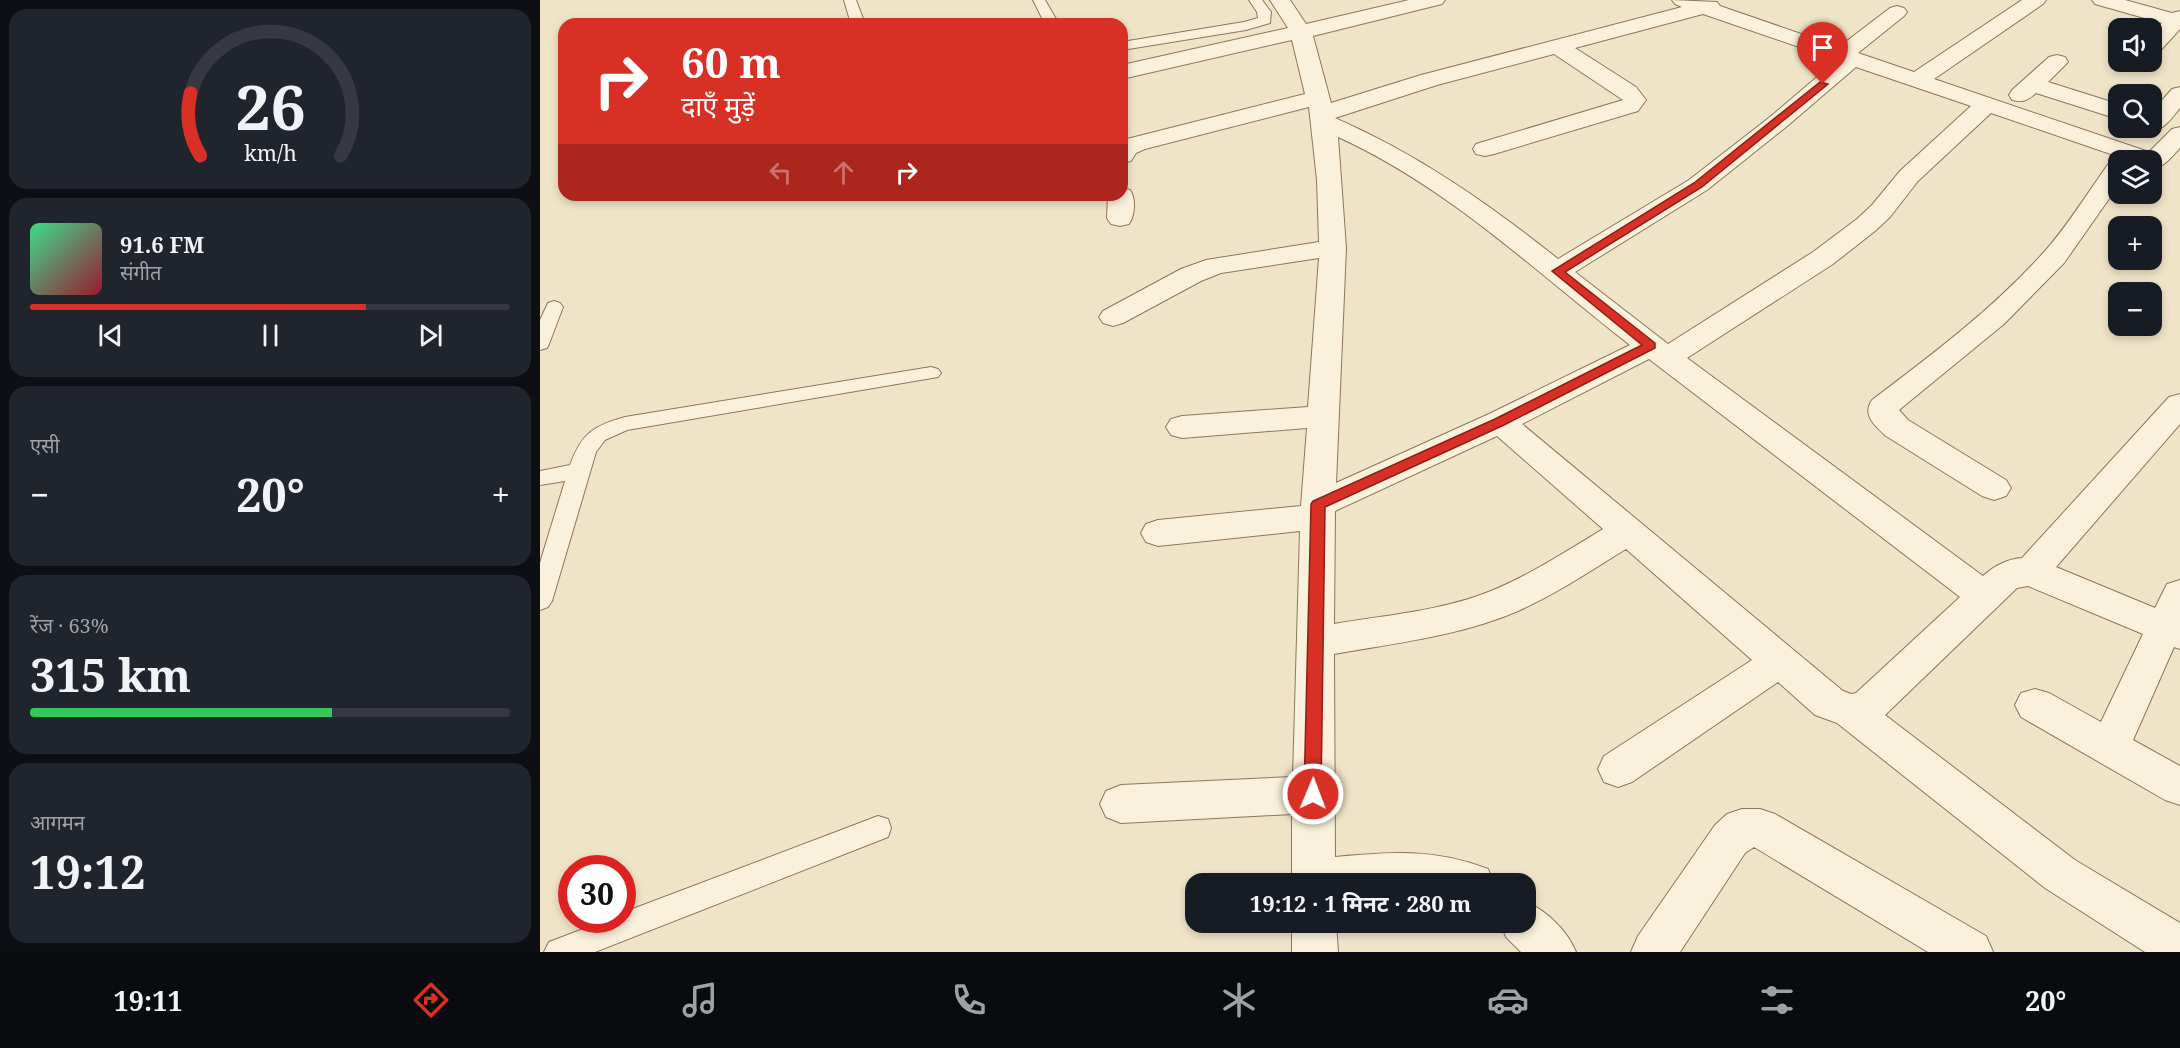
<!DOCTYPE html>
<html lang="hi">
<head>
<meta charset="utf-8">
<style>
  body { margin:0; font-family:"Noto Serif","Noto Sans Devanagari",serif; background:#20242c; color:#f1f3f6; height:100vh; display:flex; flex-direction:column; font-size:22px; white-space:nowrap }
  * { box-sizing:border-box; margin:0 }
  p { font-size:20px; color:#9ea1a6 }
  .icon { flex:none; width:33px; height:33px; fill:none; stroke:currentColor; stroke-width:2; stroke-linecap:round; stroke-linejoin:round }
  .map { position:relative; flex:1; overflow:hidden }
  .sheet { display:flex; flex-direction:column; gap:9px; padding:9px; background:#0d0f14; width:540px }
  .sheet>* { flex:none }
  .top-card { position:absolute; left:18px; top:18px; width:570px; height:183px; border-radius:18px; box-shadow:0 3px 9px #0003; background:#d93025; color:#fff; overflow:hidden }
  .controls { position:absolute; left:1568px; top:18px; display:grid; gap:12px }
  .controls a { display:grid; place-items:center; width:54px; height:54px; border-radius:12px; background:#171b24; box-shadow:0 3px 9px #0003; font-size:30px }
  .speed { position:absolute; left:18px; top:855px; display:flex; gap:12px; font-size:30px; font-weight:700; text-align:center }
  .speed>* { display:grid; place-content:center; width:78px; height:78px; border-radius:50%; background:#171b24; box-shadow:0 3px 9px #0003; line-height:1 }
  .speed .limit { border:9px solid #d22; background:#fff; color:#111 }
  .pin { position:absolute; display:grid; place-items:center; width:51px; height:51px; color:#fff; margin:-62px -26px; border-radius:50% 50% 50% 0; rotate:-45deg; box-shadow:0 0 6px #0007 }
  .pin .icon { rotate:45deg }
  .me { position:absolute; width:66px; margin:-33px; rotate:1deg; stroke-linejoin:round; filter:drop-shadow(0 0 4px #0008) }
  .turn { display:flex; align-items:center; gap:21px; height:126px; padding:0 24px; font-size:27px }
  .turn .icon { width:78px; height:78px; stroke-width:2.5 }
  .turn b { display:block; font-size:42px; line-height:51px }
  .lanes { display:flex; align-items:center; height:57px; padding:0 24px; background:#0003; justify-content:center; gap:30px; direction:ltr }
  .lanes .off { opacity:.35 }
  .big { font-size:45px; font-weight:700; line-height:1.1 }
  .sheet .tile { flex:1; display:flex; flex-direction:column; justify-content:center; gap:9px; min-width:0; padding:0 21px; border-radius:18px; background:#20242c }
  .sheet .dial { align-items:center; gap:0 }
  .dial svg { height:156px; overflow:visible; fill:none; stroke:#363941; stroke-width:7; stroke-linecap:round; text-anchor:middle }
  .dial text { fill:#f1f3f6; stroke:none }
  .song { display:flex; align-items:center; gap:18px }
  .cover { width:72px; height:72px; border-radius:9px; background:linear-gradient(135deg,hsl(150 70% 55%),hsl(350 70% 35%)) }
  .played { height:6px; border-radius:3px; background:linear-gradient(90deg,#d93025 70%,#363941 70%) }
  .keys { display:flex; justify-content:space-around; direction:ltr }
  .heat { display:flex; justify-content:space-between; align-items:center; font-size:33px; direction:ltr }
  .charge { height:9px; border-radius:4px; background:linear-gradient(90deg,#34c759 63%,#363941 0) }
  .trip { position:absolute; left:645px; top:873px; width:351px; height:60px; border-radius:18px; background:#171b24; box-shadow:0 3px 9px #0003; font-weight:700; line-height:60px; text-align:center }
  .dock { display:flex; height:96px; justify-content:space-around; align-items:center; background:#090b0e; color:#9ea1a6 }
  .dock .icon { width:42px; height:42px }
  .dock .current { color:#d93025 }
  .dock b { font-size:27px; color:#f1f3f6 }
  main { display:flex; flex:1; min-height:0 }
  .map>svg:first-child { display:block }
  .lines { fill:none; stroke-linecap:round; stroke-linejoin:round }
  .lane-casing { stroke:#8d765c; stroke-width:2 }
  .street-casing { stroke:#8d765c; stroke-width:2 }
  .lane { fill:#faf1dc; fill-rule:evenodd }
  .street { fill:#faf1dc; fill-rule:evenodd }
  .route { fill:#d93025; stroke:#8d1f18; stroke-width:1.5 }
</style>
</head>
<body>
<main>
<section class="sheet">
<div class="tile dial"><svg viewBox="0 0 100 80">
<path d="M14 69A42 42 0 1 1 86 69"/>
<path d="M14 69A42 42 0 0 1 9 37" stroke="#d93025"/>
<text x="50" y="56" font-size="32" font-weight="700">26</text>
<text x="50" y="72" font-size="11">km/h</text>
</svg></div>
<div class="tile">
<div class="song"><i class="cover"></i><div><b>91.6 FM</b><p>संगीत</p></div></div>
<div class="played"></div>
<div class="keys"><svg class="icon" aria-label="previous" viewBox="0 0 24 24"><path d="M18 5L8 12l10 7zM5 5v14"/></svg><svg class="icon" aria-label="pause" viewBox="0 0 24 24"><path d="M8 5v14M16 5v14"/></svg><svg class="icon" aria-label="next" viewBox="0 0 24 24"><path d="M6 5l10 7-10 7zM19 5v14"/></svg></div>
</div>
<div class="tile"><p>एसी</p>
<div class="heat"><a>−</a><b class="big">20°</b><a>+</a></div>
</div>
<div class="tile"><p>रेंज · 63%</p><b class="big">315 km</b><div class="charge"></div></div>
<div class="tile"><p>आगमन</p><b class="big">19:12</b></div>
</section>
<div class="map">
<svg width="1640" height="952" viewBox="0 0 1640 952">
  <rect width="100%" height="100%" fill="#f0e4c8"/>
  <g class="lines">
    <defs>
      <path id="lane" d="M304 0H316L325 24H311Z
        M493 0H505L519 24H505Z
        M709 0H722L731 12 730 23 706 30 582 50V42L704 22 718 18 717 12Z
        M14 301 20 303 23 307 9 344 7 348 0 350V320L8 303Z
        M391 367 398 369 401 373 398 377 87 430 65 440 56 452 12 601 8 607 0 610V563L25 481 0 485V471L30 465C42 433 53 426 85 417Z
        M338 816 348 819 351 828 348 837 55 952H4L9 942 67 920H82V913Z"/>
      <path id="street" d="M730 0H750L766 24 869 0H905L902 4 773 36 791 103 881 75 1142 7 1135 4 1132 0 1177 2 1180 6 1299 47 1350 8 1357 6 1364 8 1367 12 1364 16 1318 53 1374 72 1482 0H1506L1503 4 1394 79 1609 152 1632 129 1640 127V148C1631 157 1624 168 1611 169V160H1588L1451 113 1378 181 1350 217 1335 231 1293 264 1147 358 1443 576C1454 566 1467 559 1482 558L1629 397 1640 394V424L1516 567 1615 608 1627 584 1640 580V649L1634 647 1593 740 1640 766V805L1625 800 1481 717 1475 705 1481 693 1495 689 1509 693 1561 722 1603 634 1488 586 1477 588 1345 715 1535 860 1640 923V952H1605L1505 888 1297 723 1275 715 1238 682 1092 782 1078 787 1064 782 1058 769 1064 756 1212 660 1086 549C1050 571 1016 594 978 611 920 636 856 643 794 654L795 857C852 852 893 848 948 869L954 884H752V814L581 823 566 817 560 804 566 791 581 785 753 777 760 531 618 546 606 542 601 533 606 524 618 520 761 506 767 428 642 438 631 435 626 427 631 419 642 416 768 407 779 258 681 273 661 281 583 323 573 326 563 323 559 317 563 311 641 269 666 260 779 242 777 180 769 107 605 149 596 153 591 161 582 163V141L587 139 765 94 752 40 582 79V65L748 28ZM1163 14 1297 60 1230 117 1149 180 1018 259C948 203 877 154 795 118L897 85 1014 54 1083 100 936 144 933 149 936 154 945 156 954 154 1098 111 1106 100 1096 87 1035 48ZM1316 67 1431 106 1360 171 1332 205 1317 219 1273 252 1128 344 1035 272 1167 190 1246 127ZM798 137C908 187 995 271 1090 345L949 414 796 483 806 248ZM1109 359 1420 597 1316 693 1311 694 1303 691 982 424ZM957 436 1063 529C1027 551 990 575 951 591 902 611 846 615 794 624L795 511Z
        M1552 0H1585L1632 13 1640 11V29L1619 52 1611 53V35L1622 23 1555 4Z
        M1517 55 1525 57 1528 62 1508 82 1578 104V119L1496 93C1488 100 1483 103 1472 100L1469 95 1472 90 1509 57Z
        M1640 87V108C1629 121 1623 133 1606 129L1605 128H1611V113L1632 89Z
        M1578 161V186L1524 263 1464 324 1359 410 1368 420 1466 480 1471 488 1466 496 1454 500 1442 496 1346 436C1334 425 1322 415 1332 400 1393 354 1454 308 1505 251 1529 224 1548 192 1569 163Z
        M582 188 590 190C596 198 595 215 589 224L580 226 571 224 567 218 568 195H582Z
        M1202 809H1220L1235 814 1446 936 1453 952H1388L1214 847 1205 853 1140 952H1091L1098 936 1175 825 1187 814Z
        M986 902C1007 911 1027 930 1036 952H981L966 937 960 922H986Z
        M752 922H796L798 952H752Z"/>
    </defs>
    <use href="#lane" class="lane-casing"/>
    <use href="#street" class="street-casing"/>
    <use href="#lane" class="lane"/>
    <use href="#street" class="street"/>
  </g>
  <path class="route" d="M1280 82 1288 84 1162 187 1025 272 1115 343V348L964 425 785 507 781 794 779 799 773 801 767 799 764 794 771 504 773 501 955 419 1102 345 1012 271 1154 183Z"/>
</svg>
<div class="controls">
<a><svg class="icon" aria-label="sound" viewBox="0 0 24 24"><path d="M4 9h4l5-4v14l-5-4H4zM17 9q2 3 0 6"/></svg></a>
<a><svg class="icon" aria-label="search" viewBox="0 0 24 24"><circle cx="10" cy="10" r="6"/><path d="M15 15l6 6"/></svg></a>
<a><svg class="icon" aria-label="layers" viewBox="0 0 24 24"><path d="M12 4l9 5-9 5-9-5zM3 14l9 5 9-5"/></svg></a>
<a>+</a>
<a>−</a>
</div>
<div class="speed"><div class="limit">30</div></div>
<div class="pin" style="left:1283px;top:84px;background:#d93025"><svg class="icon" aria-label="arrive" viewBox="0 0 24 24"><path d="M6 21V4h12l-3 4 3 4H6"/></svg></div>
<svg class="me" style="left:773px;top:794px" viewBox="-20 -20 40 40"><circle r="17" fill="#d93025" stroke="#fff" stroke-width="3"/><path d="M0-11L8 9 0 5-8 9z" fill="#fff"/></svg>
<div class="trip">19:12 · 1 मिनट · 280 m</div>
<div class="top-card">
<div class="turn"><svg class="icon" aria-label="right" viewBox="0 0 24 24"><path d="M7 20v-9h11M14 6l5 5-5 5"/></svg><div><b>60 m</b>दाएँ मुड़ें</div></div>
<div class="lanes"><svg class="icon off" aria-label="left" viewBox="0 0 24 24"><path d="M17 20v-9H6M10 6l-5 5 5 5"/></svg><svg class="icon off" aria-label="ahead" viewBox="0 0 24 24"><path d="M12 20V5M6 11l6-6 6 6"/></svg><svg class="icon" aria-label="right" viewBox="0 0 24 24"><path d="M7 20v-9h11M14 6l5 5-5 5"/></svg></div>
</div>
</div>
</main>
<nav class="dock">
<b>19:11</b>
<svg class="icon current" aria-label="directions" viewBox="0 0 24 24"><path d="M12 3l9 9-9 9-9-9zM9 14v-3h6M13 9l2 2-2 2"/></svg>
<svg class="icon" aria-label="music" viewBox="0 0 24 24"><path d="M9 18V5l10-2v13"/><circle cx="6" cy="18" r="3"/><circle cx="16" cy="16" r="3"/></svg>
<svg class="icon" aria-label="phone" viewBox="0 0 24 24"><path d="M5 4h4l2 5-3 2q2 4 5 5l2-3 5 2v4C11 20 4 13 5 4z"/></svg>
<svg class="icon" aria-label="climate" viewBox="0 0 24 24"><path d="M12 3v18M4 7l16 10M4 17L20 7"/></svg>
<svg class="icon" aria-label="car" viewBox="0 0 24 24"><path d="M5 17H2v-5l4-1 3-4h7l3 4 3 1v5h-3M9 17h6M6 11h13"/><circle cx="7" cy="17" r="2"/><circle cx="17" cy="17" r="2"/></svg>
<svg class="icon" aria-label="filters" viewBox="0 0 24 24"><path d="M4 7h16M4 17h16"/><circle cx="9" cy="7" r="2"/><circle cx="15" cy="17" r="2"/></svg>
<b>20°</b>
</nav>
</body>
</html>
